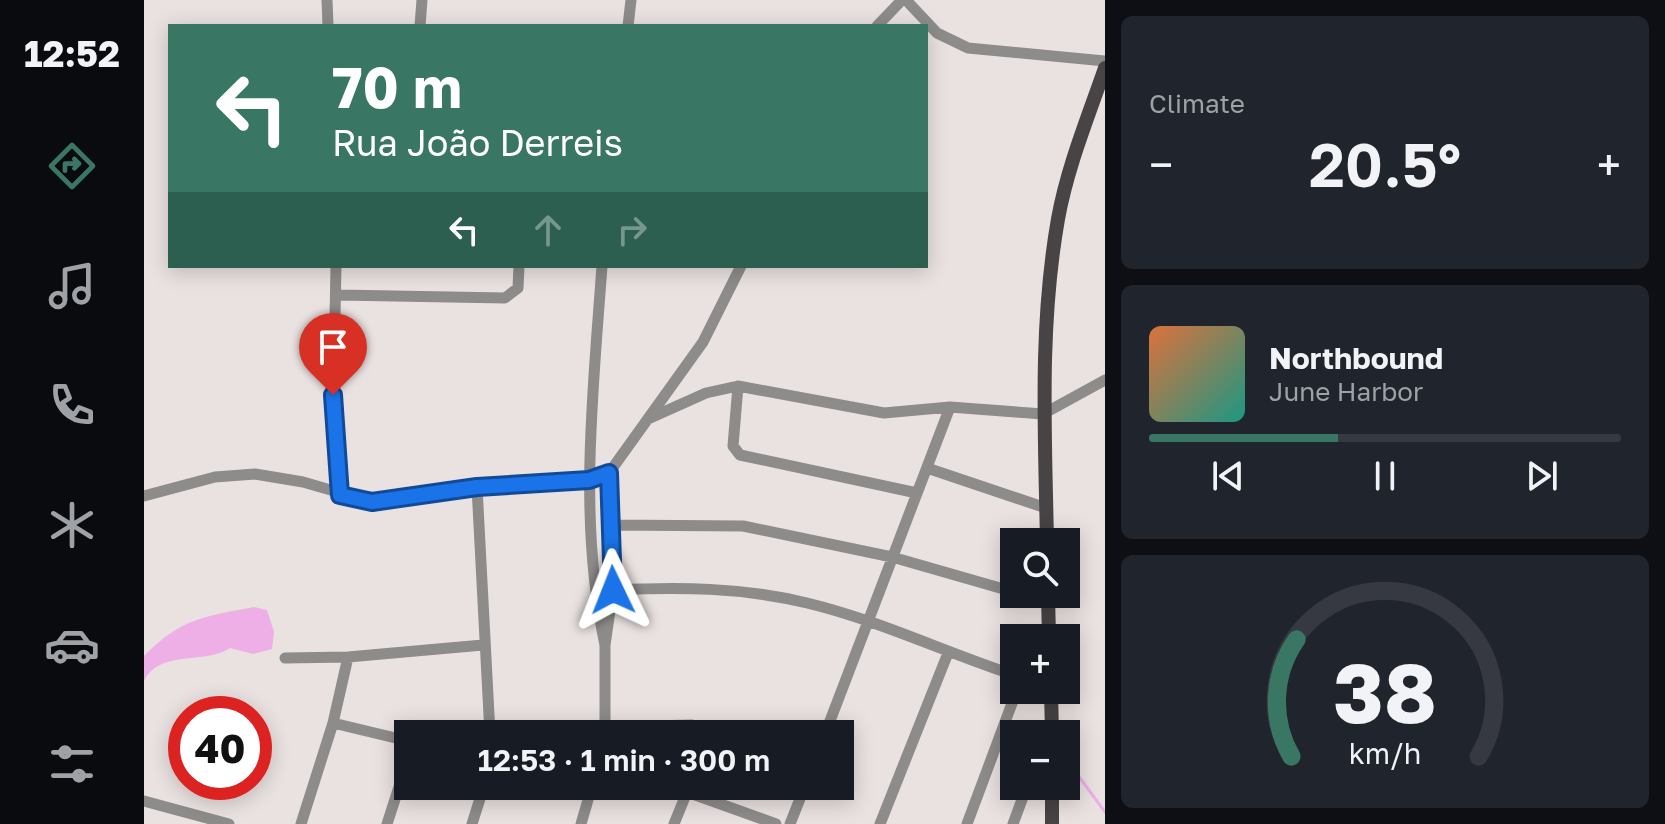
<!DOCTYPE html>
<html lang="en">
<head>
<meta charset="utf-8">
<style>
  body { margin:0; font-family:"Golos Text",sans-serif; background:#20242c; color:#f1f3f6; height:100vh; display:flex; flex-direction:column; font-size:30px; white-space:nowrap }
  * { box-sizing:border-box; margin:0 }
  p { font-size:26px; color:#9ea1a6 }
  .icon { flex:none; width:44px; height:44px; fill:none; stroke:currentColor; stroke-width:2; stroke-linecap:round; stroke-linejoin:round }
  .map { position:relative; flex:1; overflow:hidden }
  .details { display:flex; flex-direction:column; gap:16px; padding:16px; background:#0d0f14; width:560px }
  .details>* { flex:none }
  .hud { position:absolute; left:24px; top:24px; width:760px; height:244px; border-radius:0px; box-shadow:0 4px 20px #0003; background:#397764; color:#fff; overflow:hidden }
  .controls { position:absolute; left:856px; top:528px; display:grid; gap:16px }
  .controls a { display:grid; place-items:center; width:80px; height:80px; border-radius:0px; background:#171b24; box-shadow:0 4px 20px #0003; font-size:40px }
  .speed { position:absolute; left:24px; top:696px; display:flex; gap:16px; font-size:40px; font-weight:700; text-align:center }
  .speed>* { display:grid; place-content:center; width:104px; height:104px; border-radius:50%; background:#171b24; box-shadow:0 4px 20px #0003; line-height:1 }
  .speed .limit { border:12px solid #d22; background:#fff; color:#111 }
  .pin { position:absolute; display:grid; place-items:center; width:68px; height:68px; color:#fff; margin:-82px -34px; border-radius:50% 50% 50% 0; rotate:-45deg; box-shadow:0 0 8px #0007 }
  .pin .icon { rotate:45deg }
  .me { position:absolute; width:88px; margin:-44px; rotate:358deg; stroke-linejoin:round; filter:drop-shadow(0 0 6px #0008) }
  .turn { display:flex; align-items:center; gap:28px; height:168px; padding:0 32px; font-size:36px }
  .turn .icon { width:104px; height:104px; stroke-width:2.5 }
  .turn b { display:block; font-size:56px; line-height:68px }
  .lanes { display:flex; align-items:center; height:76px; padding:0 32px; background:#0003; justify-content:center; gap:40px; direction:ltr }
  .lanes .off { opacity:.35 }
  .big { font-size:60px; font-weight:600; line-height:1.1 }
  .details .card { flex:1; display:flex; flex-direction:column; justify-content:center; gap:12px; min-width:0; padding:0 28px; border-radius:12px; background:#20242c }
  .details .dial { align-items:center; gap:0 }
  .dial svg { height:208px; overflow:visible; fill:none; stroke:#363941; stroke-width:7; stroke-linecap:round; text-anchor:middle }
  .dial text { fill:#f1f3f6; stroke:none }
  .song { display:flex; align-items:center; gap:24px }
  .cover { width:96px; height:96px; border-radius:12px; background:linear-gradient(135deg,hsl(20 70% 55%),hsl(170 70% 35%)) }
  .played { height:8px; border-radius:4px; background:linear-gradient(90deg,#397764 40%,#363941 40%) }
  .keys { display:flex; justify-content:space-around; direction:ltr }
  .heat { display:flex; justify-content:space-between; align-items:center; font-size:44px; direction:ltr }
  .trip { position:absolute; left:250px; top:720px; width:460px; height:80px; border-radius:0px; background:#171b24; box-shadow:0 4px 20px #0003; font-weight:600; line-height:80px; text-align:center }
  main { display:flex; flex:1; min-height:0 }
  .tabs { display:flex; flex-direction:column; width:144px; justify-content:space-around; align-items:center; background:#090b0e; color:#9ea1a6 }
  .tabs .icon { width:56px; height:56px }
  .tabs .on { color:#397764 }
  .tabs b { font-size:36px; color:#f1f3f6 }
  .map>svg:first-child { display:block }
  .water { fill:#edafe6 }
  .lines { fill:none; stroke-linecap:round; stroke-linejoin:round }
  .stream { stroke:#edafe6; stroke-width:3 }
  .minor { stroke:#8e8b8b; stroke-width:11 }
  .major { stroke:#484344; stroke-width:14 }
  .route-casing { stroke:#114b97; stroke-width:20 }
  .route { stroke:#1a73e8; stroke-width:14 }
</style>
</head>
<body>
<main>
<nav class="tabs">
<b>12:52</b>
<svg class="icon on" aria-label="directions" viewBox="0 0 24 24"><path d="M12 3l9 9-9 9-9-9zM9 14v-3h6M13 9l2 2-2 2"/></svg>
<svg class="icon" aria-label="music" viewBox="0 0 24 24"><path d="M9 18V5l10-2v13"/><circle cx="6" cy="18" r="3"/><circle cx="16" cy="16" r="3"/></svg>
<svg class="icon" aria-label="phone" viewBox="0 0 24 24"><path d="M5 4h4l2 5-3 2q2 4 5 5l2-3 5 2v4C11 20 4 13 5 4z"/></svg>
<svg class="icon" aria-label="climate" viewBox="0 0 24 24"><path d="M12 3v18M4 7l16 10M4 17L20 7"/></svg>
<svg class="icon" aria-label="car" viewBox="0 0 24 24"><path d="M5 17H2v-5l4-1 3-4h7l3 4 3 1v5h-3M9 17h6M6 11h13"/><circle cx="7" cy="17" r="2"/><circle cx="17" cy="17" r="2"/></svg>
<svg class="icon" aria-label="filters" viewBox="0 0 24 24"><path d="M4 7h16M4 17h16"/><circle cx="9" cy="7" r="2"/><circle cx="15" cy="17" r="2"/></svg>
</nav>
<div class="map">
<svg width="961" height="824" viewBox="0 0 961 824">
  <rect width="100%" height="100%" fill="#eae2e1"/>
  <path class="water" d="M110 607 123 610 130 632 128 649 109 654 86 648C61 665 16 649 0 681V656C36 619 61 616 110 607Z"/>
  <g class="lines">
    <path class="stream" d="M933 774 961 812"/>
    <path class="minor" d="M183 0 184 26
      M762 0 793 33 824 48 961 61
      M276 26 278 0
      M484 26 487 0
      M733 26 758 0
      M192 266 189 417 196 495
      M458 266C449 392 434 521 461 645
      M194 295 361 298 374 288 375 266
      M594 386 589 446 596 455 773 493
      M504 419 562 393 594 386 740 413 806 407 899 414 961 380
      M783 468 902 508
      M465 473 559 342 597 266
      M333 487 346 734
      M0 496 71 477 111 474 159 482 228 502 333 487 445 480 465 473
      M467 525 599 526 748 557 870 592
      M469 590C534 587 598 587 663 603 734 620 800 652 870 675
      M876 594 904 602
      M141 658 204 657 339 645
      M189 723 264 741
      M463 727 548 725 559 734
      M461 734V645L469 590 465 473
      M681 734 806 407
      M543 792 632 824
      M0 801 85 824
      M157 824 189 723 204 657
      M243 824 264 759
      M328 824 340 786
      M437 824 448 786
      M530 824 545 787
      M646 824 661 786
      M736 824 804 653
      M823 824 873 690
      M869 824 883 786"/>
    <path class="major" d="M903 542C901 433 895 327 914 219 923 168 944 117 961 68
      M904 594 905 638
      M907 690 908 734
      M908 824V786"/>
  </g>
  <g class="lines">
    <defs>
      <path id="route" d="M189 395 196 495 228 502 333 487 445 480 465 473 469 590"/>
    </defs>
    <use href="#route" class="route-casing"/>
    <use href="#route" class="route"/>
  </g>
</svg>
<div class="controls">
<a><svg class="icon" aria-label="search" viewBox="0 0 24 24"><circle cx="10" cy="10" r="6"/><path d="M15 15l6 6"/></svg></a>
<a>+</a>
<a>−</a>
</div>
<div class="speed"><div class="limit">40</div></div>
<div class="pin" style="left:189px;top:395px;background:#d93025"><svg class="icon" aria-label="arrive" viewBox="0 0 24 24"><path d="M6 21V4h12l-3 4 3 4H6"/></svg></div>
<svg class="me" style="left:469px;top:590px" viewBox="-20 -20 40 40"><path d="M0-17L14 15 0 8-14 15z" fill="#1a73e8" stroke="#fff" stroke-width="4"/></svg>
<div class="trip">12:53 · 1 min · 300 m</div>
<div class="hud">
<div class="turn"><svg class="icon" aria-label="left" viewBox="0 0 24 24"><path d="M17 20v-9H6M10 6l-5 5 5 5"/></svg><div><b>70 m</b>Rua João Derreis</div></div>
<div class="lanes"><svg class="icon" aria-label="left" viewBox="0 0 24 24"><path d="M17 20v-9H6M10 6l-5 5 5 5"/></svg><svg class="icon off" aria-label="ahead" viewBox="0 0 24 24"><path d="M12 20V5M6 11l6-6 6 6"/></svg><svg class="icon off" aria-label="right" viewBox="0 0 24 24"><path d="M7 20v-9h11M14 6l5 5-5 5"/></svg></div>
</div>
</div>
<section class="details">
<div class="card"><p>Climate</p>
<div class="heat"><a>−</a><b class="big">20.5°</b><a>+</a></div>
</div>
<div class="card">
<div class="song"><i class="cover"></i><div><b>Northbound</b><p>June Harbor</p></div></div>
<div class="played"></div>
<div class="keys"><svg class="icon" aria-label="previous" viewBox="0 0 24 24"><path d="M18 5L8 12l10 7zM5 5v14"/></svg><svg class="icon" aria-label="pause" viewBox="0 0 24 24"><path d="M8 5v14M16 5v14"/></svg><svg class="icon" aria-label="next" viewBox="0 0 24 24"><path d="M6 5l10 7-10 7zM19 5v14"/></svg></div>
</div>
<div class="card dial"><svg viewBox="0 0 100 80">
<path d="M14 69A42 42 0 1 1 86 69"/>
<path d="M14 69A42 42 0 0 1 16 24" stroke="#397764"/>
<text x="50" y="56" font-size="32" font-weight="700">38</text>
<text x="50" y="72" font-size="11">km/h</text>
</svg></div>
</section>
</main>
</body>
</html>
